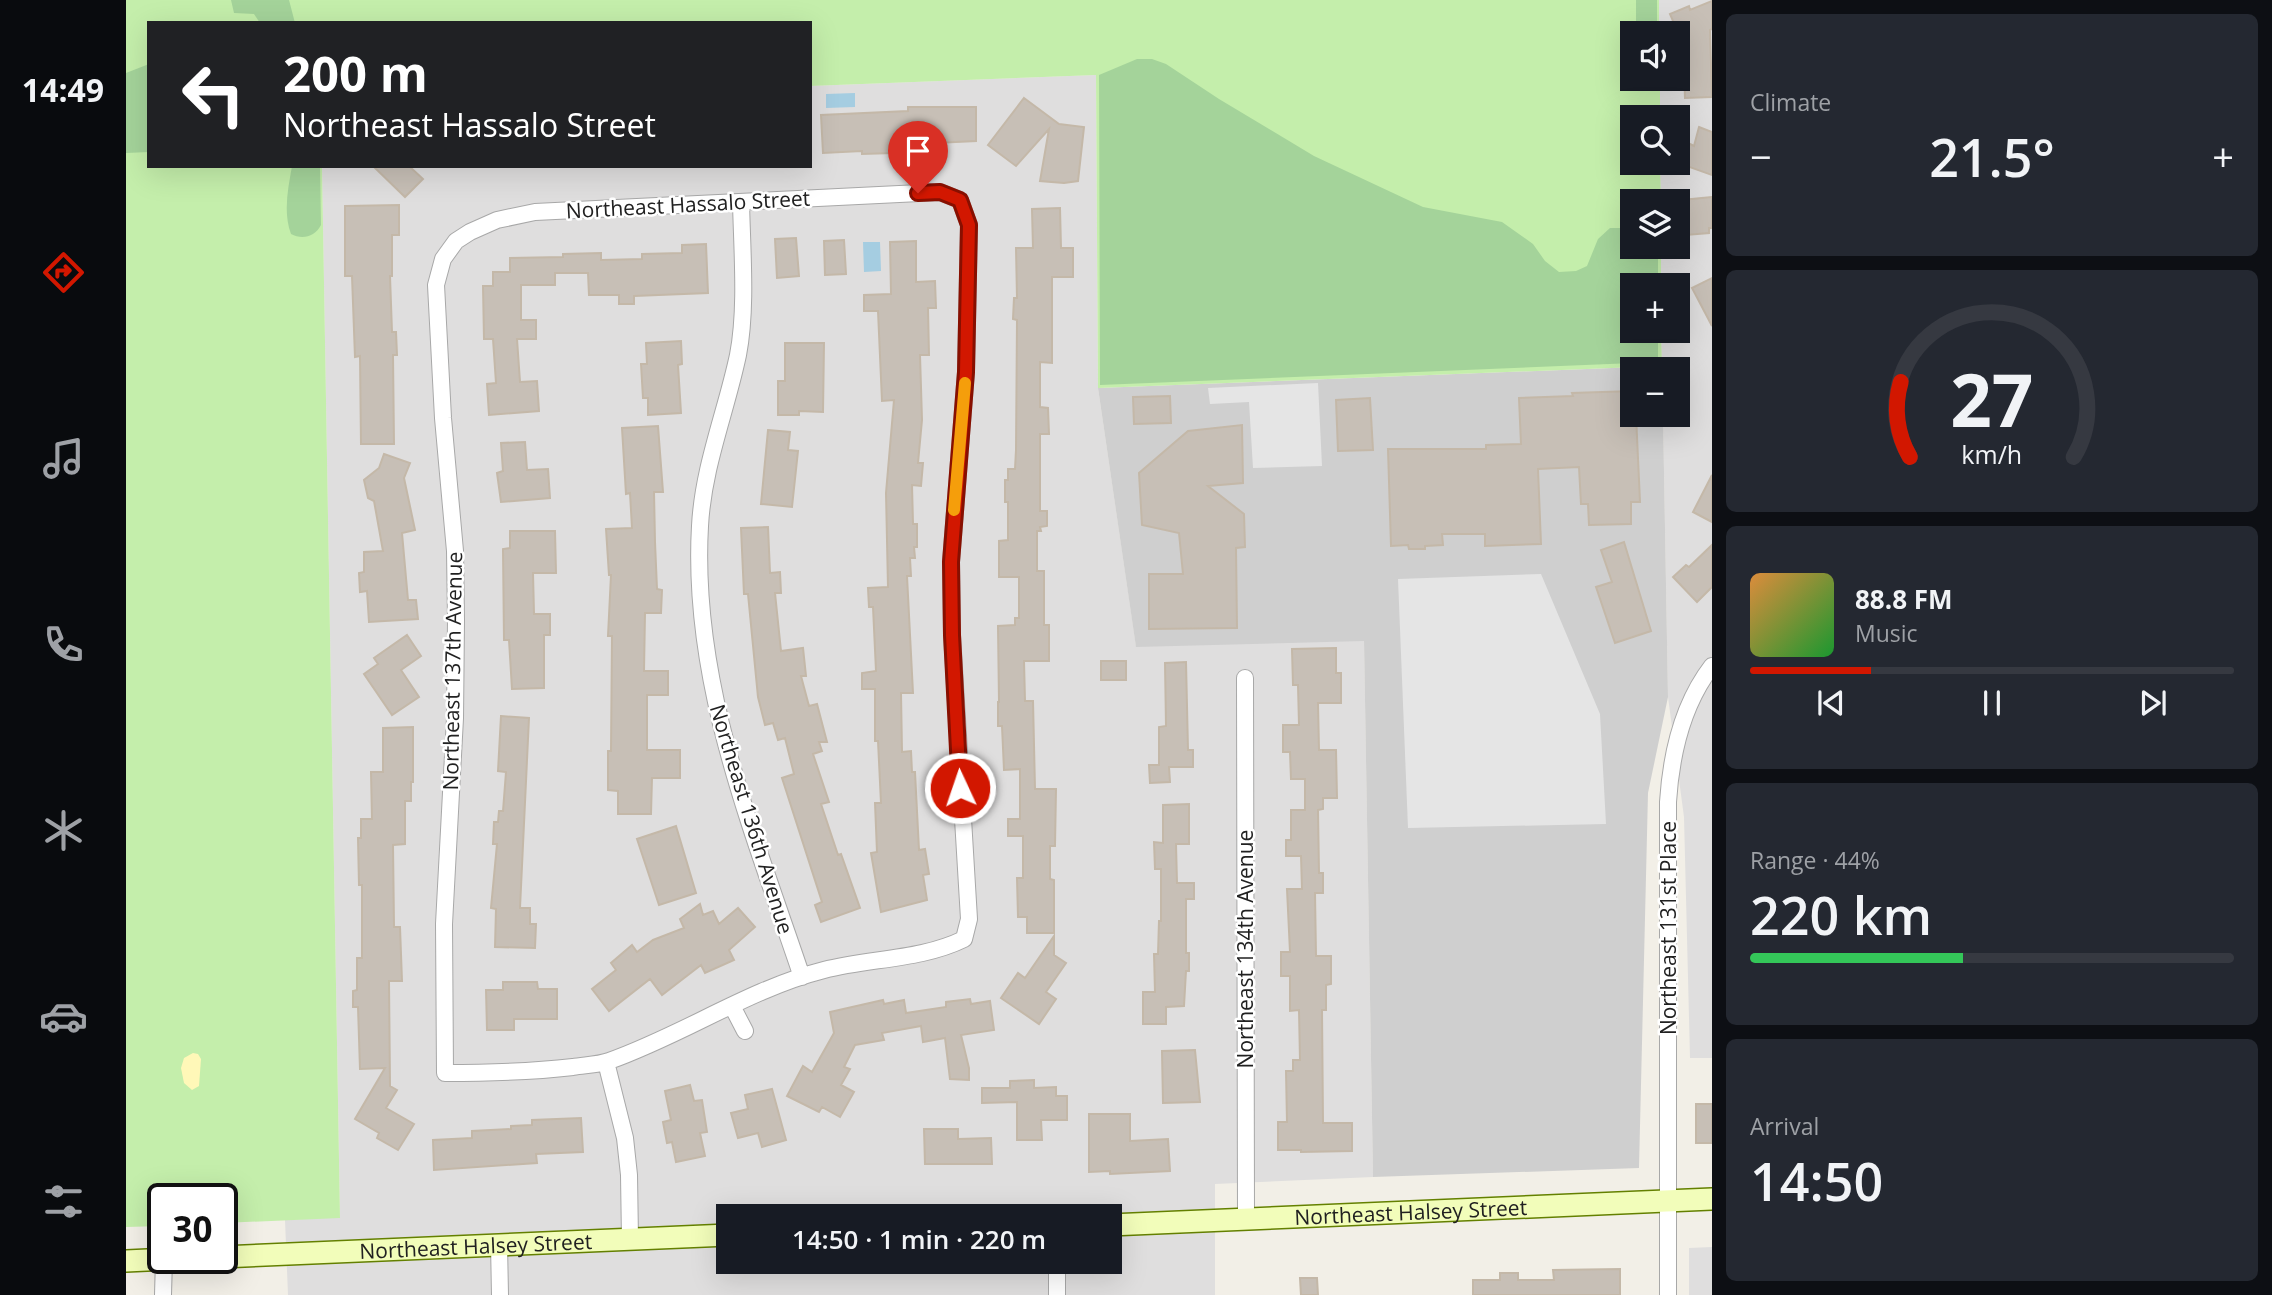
<!DOCTYPE html>
<html lang="en">
<head>
<meta charset="utf-8">
<style>
  body { margin:0; font-family:"Open Sans",sans-serif; background:#242831; color:#f1f3f6; height:100vh; display:flex; flex-direction:column; font-size:26px; white-space:nowrap }
  * { box-sizing:border-box; margin:0 }
  p { font-size:23px; color:#9ea1a6 }
  .icon { flex:none; width:38px; height:38px; fill:none; stroke:currentColor; stroke-width:2; stroke-linecap:round; stroke-linejoin:round }
  .map { position:relative; flex:1; overflow:hidden }
  .drawer { display:flex; flex-direction:column; gap:14px; padding:14px; background:#0d0f14; width:560px }
  .drawer>* { flex:none }
  .hud { position:absolute; left:21px; top:21px; width:665px; height:147px; border-radius:0px; box-shadow:0 7px 28px #0002; background:#202124; color:#fff; overflow:hidden }
  .tools { position:absolute; left:1494px; top:21px; display:grid; gap:14px }
  .tools a { display:grid; place-items:center; width:70px; height:70px; border-radius:0px; background:#171b24; box-shadow:0 7px 28px #0002; font-size:35px }
  .speed { position:absolute; left:21px; top:1183px; display:flex; gap:14px; font-size:35px; font-weight:700; text-align:center }
  .speed>* { display:grid; place-content:center; width:91px; height:91px; border-radius:50%; background:#171b24; box-shadow:0 7px 28px #0002; line-height:1 }
  .speed .limit { border:4px solid #111; border-radius:10px; background:#fff; color:#111 }
  .pin { position:absolute; display:grid; place-items:center; width:60px; height:60px; color:#fff; margin:-72px -30px; border-radius:50% 50% 50% 0; rotate:-45deg; box-shadow:0 0 7px #0007 }
  .pin .icon { rotate:45deg }
  .me { position:absolute; width:77px; margin:-38px; rotate:357deg; stroke-linejoin:round; filter:drop-shadow(0 0 5px #0008) }
  .turn { display:flex; align-items:center; gap:24px; height:147px; padding:0 21px; font-size:32px }
  .turn .icon { width:91px; height:91px; stroke-width:2.5 }
  .turn b { display:block; font-size:49px; line-height:60px }
  .big { font-size:52px; font-weight:600; line-height:1.1 }
  .drawer .tile { flex:1; display:flex; flex-direction:column; justify-content:center; gap:10px; min-width:0; padding:0 24px; border-radius:10px; background:#242831 }
  .drawer .dial { align-items:center; gap:0 }
  .dial svg { height:182px; overflow:visible; fill:none; stroke:#363941; stroke-width:7; stroke-linecap:round; text-anchor:middle }
  .dial text { fill:#f1f3f6; stroke:none }
  .song { display:flex; align-items:center; gap:21px }
  .cover { width:84px; height:84px; border-radius:10px; background:linear-gradient(135deg,hsl(30 70% 55%),hsl(130 70% 35%)) }
  .played { height:7px; border-radius:4px; background:linear-gradient(90deg,#d21700 25%,#363941 25%) }
  .keys { display:flex; justify-content:space-around; direction:ltr }
  .heat { display:flex; justify-content:space-between; align-items:center; font-size:38px; direction:ltr }
  .charge { height:10px; border-radius:5px; background:linear-gradient(90deg,#34c759 44%,#363941 0) }
  .trip { position:absolute; left:590px; top:1204px; width:406px; height:70px; border-radius:0px; background:#171b24; box-shadow:0 7px 28px #0002; font-weight:600; line-height:70px; text-align:center }
  main { display:flex; flex:1; min-height:0 }
  .menu { display:flex; flex-direction:column; width:126px; justify-content:space-around; align-items:center; background:#090b0e; color:#9ea1a6 }
  .menu .icon { width:49px; height:49px }
  .menu .on { color:#d21700 }
  .menu b { font-size:32px; color:#f1f3f6 }
  .map>svg:first-child { display:block }
  .residential { fill:#dfdede; fill-rule:evenodd }
  .religious { fill:#cfcfcf }
  .grass { fill:#c4eeab }
  .forest { fill:#a4d39a }
  .sand { fill:#fff8b8 }
  .parking { fill:#e5e5e5 }
  .water { fill:#a5cde1 }
  .building { fill:#c7bfb6; stroke:#c4b8a8; stroke-width:2 }
  .lines { fill:none; stroke-linecap:round; stroke-linejoin:round }
  .minor-casing { stroke:#a8a8a8; stroke-width:18 }
  .secondary-casing { stroke:#648000; stroke-width:24 }
  .minor { stroke:#fff; stroke-width:16 }
  .secondary { stroke:#f2fdba; stroke-width:21 }
  .route-casing { stroke:#880f00; stroke-width:18 }
  .route { stroke:#d21700; stroke-width:12 }
  .slow { stroke:#f59e0b; stroke-width:12 }
  .labels { text-anchor:middle; dominant-baseline:central; stroke-width:5; stroke-linejoin:round; paint-order:stroke }
  .street-label { font-size:21px; fill:#212121; stroke:#fff }
</style>
</head>
<body>
<main>
<nav class="menu">
<b>14:49</b>
<svg class="icon on" aria-label="directions" viewBox="0 0 24 24"><path d="M12 3l9 9-9 9-9-9zM9 14v-3h6M13 9l2 2-2 2"/></svg>
<svg class="icon" aria-label="music" viewBox="0 0 24 24"><path d="M9 18V5l10-2v13"/><circle cx="6" cy="18" r="3"/><circle cx="16" cy="16" r="3"/></svg>
<svg class="icon" aria-label="phone" viewBox="0 0 24 24"><path d="M5 4h4l2 5-3 2q2 4 5 5l2-3 5 2v4C11 20 4 13 5 4z"/></svg>
<svg class="icon" aria-label="climate" viewBox="0 0 24 24"><path d="M12 3v18M4 7l16 10M4 17L20 7"/></svg>
<svg class="icon" aria-label="car" viewBox="0 0 24 24"><path d="M5 17H2v-5l4-1 3-4h7l3 4 3 1v5h-3M9 17h6M6 11h13"/><circle cx="7" cy="17" r="2"/><circle cx="17" cy="17" r="2"/></svg>
<svg class="icon" aria-label="filters" viewBox="0 0 24 24"><path d="M4 7h16M4 17h16"/><circle cx="9" cy="7" r="2"/><circle cx="15" cy="17" r="2"/></svg>
</nav>
<div class="map">
<svg width="1586" height="1295" viewBox="0 0 1586 1295">
  <rect width="100%" height="100%" fill="#f2efe7"/>
  <path class="residential" d="M1533 0H1586V1058H1564L1558 817 1542 697 1537 415H1552V369H1536L1535 331H1552V285H1535V247H1552V201H1535L1534 163H1552V117H1534V79H1552V33H1533Z
    M970 75 972 388 1010 646 1238 640 1247 1177 1089 1184V1295H162L159 1220 214 1217 196 166H684V86ZM602 1216H984V1262H602Z
    M1586 1247V1295H1563V1248Z"/>
  <path class="religious" d="M1536 366V369H1507V415H1537L1542 697 1522 793 1513 1168 1247 1177 1238 641 1010 647 972 388Z"/>
  <path class="grass" d="M0 0H1533V33H1507V79H1534V117H1507V163H1534L1535 201H1507V247H1535V285H1507V331H1535L1536 366 972 388 970 75 684 86V23H23V166H196L214 1218 96 1223V1199H37V1226L0 1227Z"/>
  <path class="forest" d="M105 0H163L169 23H134L128 14 108 13Z
    M1510 0H1531V33H1510Z
    M1011 59H1026L1040 64 1093 99 1188 156 1297 207 1376 222 1407 244 1419 261 1433 272 1450 271 1461 266 1472 239 1484 228H1507V247H1532V285H1507V331H1532V362L974 385 973 75Z
    M23 64V152L0 153V73Z
    M166 166H194L195 225C189 237 176 240 165 234 157 212 162 189 166 166Z"/>
  <path class="sand" d="M67 1053 72 1054 75 1059 73 1086 66 1090 58 1083 55 1068 58 1058Z"/>
  <path class="parking" d="M1192 383 1196 466 1127 468 1123 402 1084 404 1082 388Z
    M1415 574 1474 714 1480 824 1282 828 1272 579Z"/>
  <path class="water" d="M729 93V107L700 108V94Z
    M737 242H754L755 271 738 272Z"/>
  <path class="building" d="M1586 1V29L1584 30 1586 97 1559 98 1557 44 1544 14 1563 6 1564 10Z
    M898 98 933 124 958 127 952 181 938 183 914 181 923 129 890 166 862 145Z
    M782 107H850V141L767 145V153L736 154V151L697 153 695 115 782 111Z
    M1573 127 1586 132V175L1555 164 1562 143 1568 146Z
    M247 166H283L297 179 279 197Z
    M1586 197V228H1583V233L1560 235 1556 200Z
    M273 205V235H266V276H264L266 332H270L271 355H267L268 444H235L234 356 229 357 226 276H219V206Z
    M934 208 935 248H947V277H926V363L914 362V407L922 408 923 434H914V511H921V526L914 527 915 531H911V571H918V625H923V661H898L899 701H907L909 789H930L929 846H924V879L928 880V933H901V917H892L891 878H897V836H882V819H894V769L878 770 876 726H872V702H873L872 626 889 625V618H893V577H873V541L882 540V502H879V480H882V469H889L890 450 891 320 887 319 888 298H891L890 248H907L906 209Z
    M670 238 673 276 651 278 649 239Z
    M718 240 720 274 699 275 698 241Z
    M790 241V282L809 281 810 308H802L803 355H794L796 420 792 463H797L795 486 786 485 787 524H791V547H788L789 558H784L785 576H781L787 693H775L776 752 785 751 786 772H789L793 850 799 849 803 874 797 875 801 900 755 912 745 853 751 852 749 803H755L752 741H749V689H736V673L750 671 747 607H743L742 588 762 587 760 493 768 400 756 401 752 311H738V295L765 294 764 242Z
    M580 244 582 293 508 296V304H493V295H463L462 273H429V285H395V320H410V339H391L394 382 411 381 413 411 363 415 361 384 370 383 367 339H358L357 286H367V272H384V258L437 257V254L475 253V260L516 259V254L556 253V245Z
    M1586 278V326L1566 288Z
    M555 341 556 364 552 365 555 413 522 415V398H517L515 364H521L520 343Z
    M659 343H698L697 412 673 411V415H652V381H659Z
    M1507 391V415H1510L1514 502H1505V524L1463 525 1462 504H1455L1453 467 1412 469 1415 544 1359 546V534H1316L1317 545 1299 546V549H1283L1282 545 1265 546 1262 449H1360V445L1395 444 1393 398 1447 396 1446 393Z
    M1044 396 1045 423 1008 424 1007 397Z
    M1244 398 1247 450 1212 451 1210 400Z
    M1116 425 1117 483 1082 486 1118 514 1119 547 1110 548 1111 628 1023 629V574H1057L1053 533 1016 525 1013 473 1062 431Z
    M532 426 537 492H528L529 542 531 589 536 590 535 613H519L518 671H542V695H521V750H554V778H526L525 814H492V791L482 790V751H485L486 636H482L485 575H483L480 529 506 528 504 493 500 494 496 428Z
    M642 430 664 432 662 450 672 451 666 507 635 504Z
    M399 442 401 470 422 469 424 498 375 502 371 473 377 471 375 443Z
    M258 454 284 463 278 478 289 530 276 533 282 600H290L292 619 243 622 241 591 234 592 233 573 238 572V552L257 551 248 501 242 498 238 480 253 468Z
    M1586 475V522L1567 512Z
    M642 527 644 573 654 572 655 593H649L655 651 677 648 680 676H675L683 706 691 704 701 742H693L696 751 687 754 703 802 695 804 712 855 715 854 734 908 695 922 689 905 696 902 656 778 668 774 659 738 652 740 647 723 639 725 632 697 622 594H618L615 528Z
    M384 531H429L430 573H407L408 614H424V635H418V688L386 689 383 640H378L377 549 384 548Z
    M1498 542 1525 631 1489 643 1470 587 1486 582 1475 550Z
    M1586 545V587L1571 602 1547 577 1560 565 1563 567Z
    M281 635 295 656 275 670 293 697 266 715 238 674 252 664 248 658Z
    M1210 648V673H1215V703H1192L1193 750H1210L1211 798H1197V809L1192 810 1193 873H1197V893H1189L1190 956H1205V984L1200 985V1010H1196L1197 1123H1226V1151L1175 1152V1150H1152V1122H1161L1160 1071H1167V1060H1174L1173 1010 1164 1011V976H1155V952H1164L1161 889H1176L1175 856H1160V840H1165V810H1179V779H1165L1164 752H1157V725H1173L1172 685H1167L1166 649Z
    M975 661H1000V680H975Z
    M1060 662 1062 750H1067V767H1043L1044 782 1024 783 1023 765H1033V727L1040 726 1039 663Z
    M375 716 403 718 394 908H404V924H410L409 948 369 947 370 909 365 908 371 844H367L368 822H372L373 811H377L380 772 372 771Z
    M287 727V782H285V801H279V844L267 845 268 927H274L276 981H263L264 1086 271 1090 260 1108 288 1124 272 1150 251 1138 253 1133 229 1119 259 1068 234 1069 232 1007H227V991L231 990V958H236V885H233L232 838H235V819H246L245 772H257V728Z
    M1063 804V844H1050L1051 883H1068V899H1060V953H1063V971H1060L1058 1006 1040 1007V1024H1017V992H1029L1028 954H1032L1033 921H1035V869H1029L1028 842 1037 843V805Z
    M550 826 570 893 533 905 511 839Z
    M574 904 577 915 587 911 593 924 612 908 629 927 603 950 608 960 579 973 575 965 536 995 524 979 483 1011 466 989 490 970 485 963 506 945 511 952 527 940 558 928 554 919Z
    M928 936V955L940 963 920 992 930 999 913 1024 875 998 892 973 899 978Z
    M377 982H411L412 989H431V1019H388V1030H361L360 990H377Z
    M844 999 845 1004 864 1001 868 1030 835 1035 843 1068V1080L824 1079 819 1038 797 1042 795 1026 756 1033 758 1040 729 1045 718 1067 724 1069 715 1085 728 1092 714 1117 696 1107 693 1112 661 1096 677 1066 686 1072 708 1033 704 1012 757 1000 758 1004 778 1000 780 1013 820 1007V1002Z
    M1069 1050 1074 1102 1037 1103 1036 1051Z
    M908 1080V1088L930 1087V1096H941V1120H915L916 1140H891V1102L856 1103V1088H884V1081Z
    M564 1085 568 1101 576 1100 581 1132 574 1133 579 1156 550 1162 546 1142 541 1143 537 1122 545 1120 539 1091Z
    M646 1089 660 1140 636 1147 632 1133 612 1138 605 1113 622 1109 619 1095Z
    M1570 1104H1586V1143H1570Z
    M963 1114H1004V1141L1042 1139 1044 1171 984 1174V1171L963 1172Z
    M455 1118 457 1152 410 1154 411 1163 308 1170 307 1140 346 1138V1131L385 1129V1126L406 1125V1120Z
    M798 1129H832V1139L865 1138 866 1164H799Z
    M1494 1269V1295H1347V1280H1374V1273H1392V1280H1428L1427 1270Z
    M1174 1278H1191L1192 1295H1175Z"/>
  <g class="lines">
    <defs>
      <path id="minor" d="M814 192 834 200 843 225 840 372 825 562 826 635 843 919 838 939C795 960 745 958 698 970 623 989 557 1035 483 1061 472 1065 458 1065 447 1067 404 1072 362 1073 319 1073L318 924 329 718 330 620 329 551 317 418 310 285 317 259 330 241 344 232 371 220 409 212Z
        M615 202C616 250 621 309 612 355 600 412 577 467 574 526 565 683 627 831 676 977
        M1119 678 1120 1219
        M606 1006 619 1031
        M480 1062 499 1138 503 1175 504 1239
        M373 1244 374 1295
        M931 1262V1295
        M37 1295 38 1259
        M1542 1295V802C1545 755 1556 705 1586 666"/>
      <g id="secondary">
        <path id="s1" d="M984 1225 1586 1199"/>
        <path id="s2" d="M96 1257 602 1235"/>
        <path d="M0 1261 63 1258"/>
      </g>
    </defs>
    <use href="#minor" class="minor-casing"/>
    <use href="#secondary" class="secondary-casing"/>
    <use href="#minor" class="minor"/>
    <use href="#secondary" class="secondary"/>
  </g>
  <g class="lines">
    <defs>
      <path id="route" d="M792 193 814 192 834 200 843 225 840 372 825 562 826 635 834 788"/>
    </defs>
    <use href="#route" class="route-casing"/>
    <use href="#route" class="route"/>
    <path class="slow" d="M828 510 839 383"/>
  </g>
  <g class="labels">
    <g class="street-label">
      <text transform="translate(562 204) rotate(-3)">Northeast Hassalo Street</text>
      <text transform="translate(326 671) rotate(-89)">Northeast 137th Avenue</text>
      <text transform="translate(626 819) rotate(73)">Northeast 136th Avenue</text>
      <text transform="translate(1542 928) rotate(-90)">Northeast 131st Place</text>
      <text transform="translate(1119 949) rotate(-90)">Northeast 134th Avenue</text>
      <text stroke="none"><textPath href="#s1" startOffset="301">Northeast Halsey Street</textPath></text>
      <text stroke="none"><textPath href="#s2" startOffset="254">Northeast Halsey Street</textPath></text>
    </g>
  </g>
</svg>
<div class="tools">
<a><svg class="icon" aria-label="sound" viewBox="0 0 24 24"><path d="M4 9h4l5-4v14l-5-4H4zM17 9q2 3 0 6"/></svg></a>
<a><svg class="icon" aria-label="search" viewBox="0 0 24 24"><circle cx="10" cy="10" r="6"/><path d="M15 15l6 6"/></svg></a>
<a><svg class="icon" aria-label="layers" viewBox="0 0 24 24"><path d="M12 4l9 5-9 5-9-5zM3 14l9 5 9-5"/></svg></a>
<a>+</a>
<a>−</a>
</div>
<div class="speed"><div class="limit">30</div></div>
<div class="pin" style="left:792px;top:193px;background:#d93025"><svg class="icon" aria-label="arrive" viewBox="0 0 24 24"><path d="M6 21V4h12l-3 4 3 4H6"/></svg></div>
<svg class="me" style="left:834px;top:788px" viewBox="-20 -20 40 40"><circle r="17" fill="#d21700" stroke="#fff" stroke-width="3"/><path d="M0-11L8 9 0 5-8 9z" fill="#fff"/></svg>
<div class="trip">14:50 · 1 min · 220 m</div>
<div class="hud">
<div class="turn"><svg class="icon" aria-label="left" viewBox="0 0 24 24"><path d="M17 20v-9H6M10 6l-5 5 5 5"/></svg><div><b>200 m</b>Northeast Hassalo Street</div></div>
</div>
</div>
<section class="drawer">
<div class="tile"><p>Climate</p>
<div class="heat"><a>−</a><b class="big">21.5°</b><a>+</a></div>
</div>
<div class="tile dial"><svg viewBox="0 0 100 80">
<path d="M14 69A42 42 0 1 1 86 69"/>
<path d="M14 69A42 42 0 0 1 10 36" stroke="#d21700"/>
<text x="50" y="56" font-size="32" font-weight="700">27</text>
<text x="50" y="72" font-size="11">km/h</text>
</svg></div>
<div class="tile">
<div class="song"><i class="cover"></i><div><b>88.8 FM</b><p>Music</p></div></div>
<div class="played"></div>
<div class="keys"><svg class="icon" aria-label="previous" viewBox="0 0 24 24"><path d="M18 5L8 12l10 7zM5 5v14"/></svg><svg class="icon" aria-label="pause" viewBox="0 0 24 24"><path d="M8 5v14M16 5v14"/></svg><svg class="icon" aria-label="next" viewBox="0 0 24 24"><path d="M6 5l10 7-10 7zM19 5v14"/></svg></div>
</div>
<div class="tile"><p>Range · 44%</p><b class="big">220 km</b><div class="charge"></div></div>
<div class="tile"><p>Arrival</p><b class="big">14:50</b></div>
</section>
</main>
</body>
</html>
